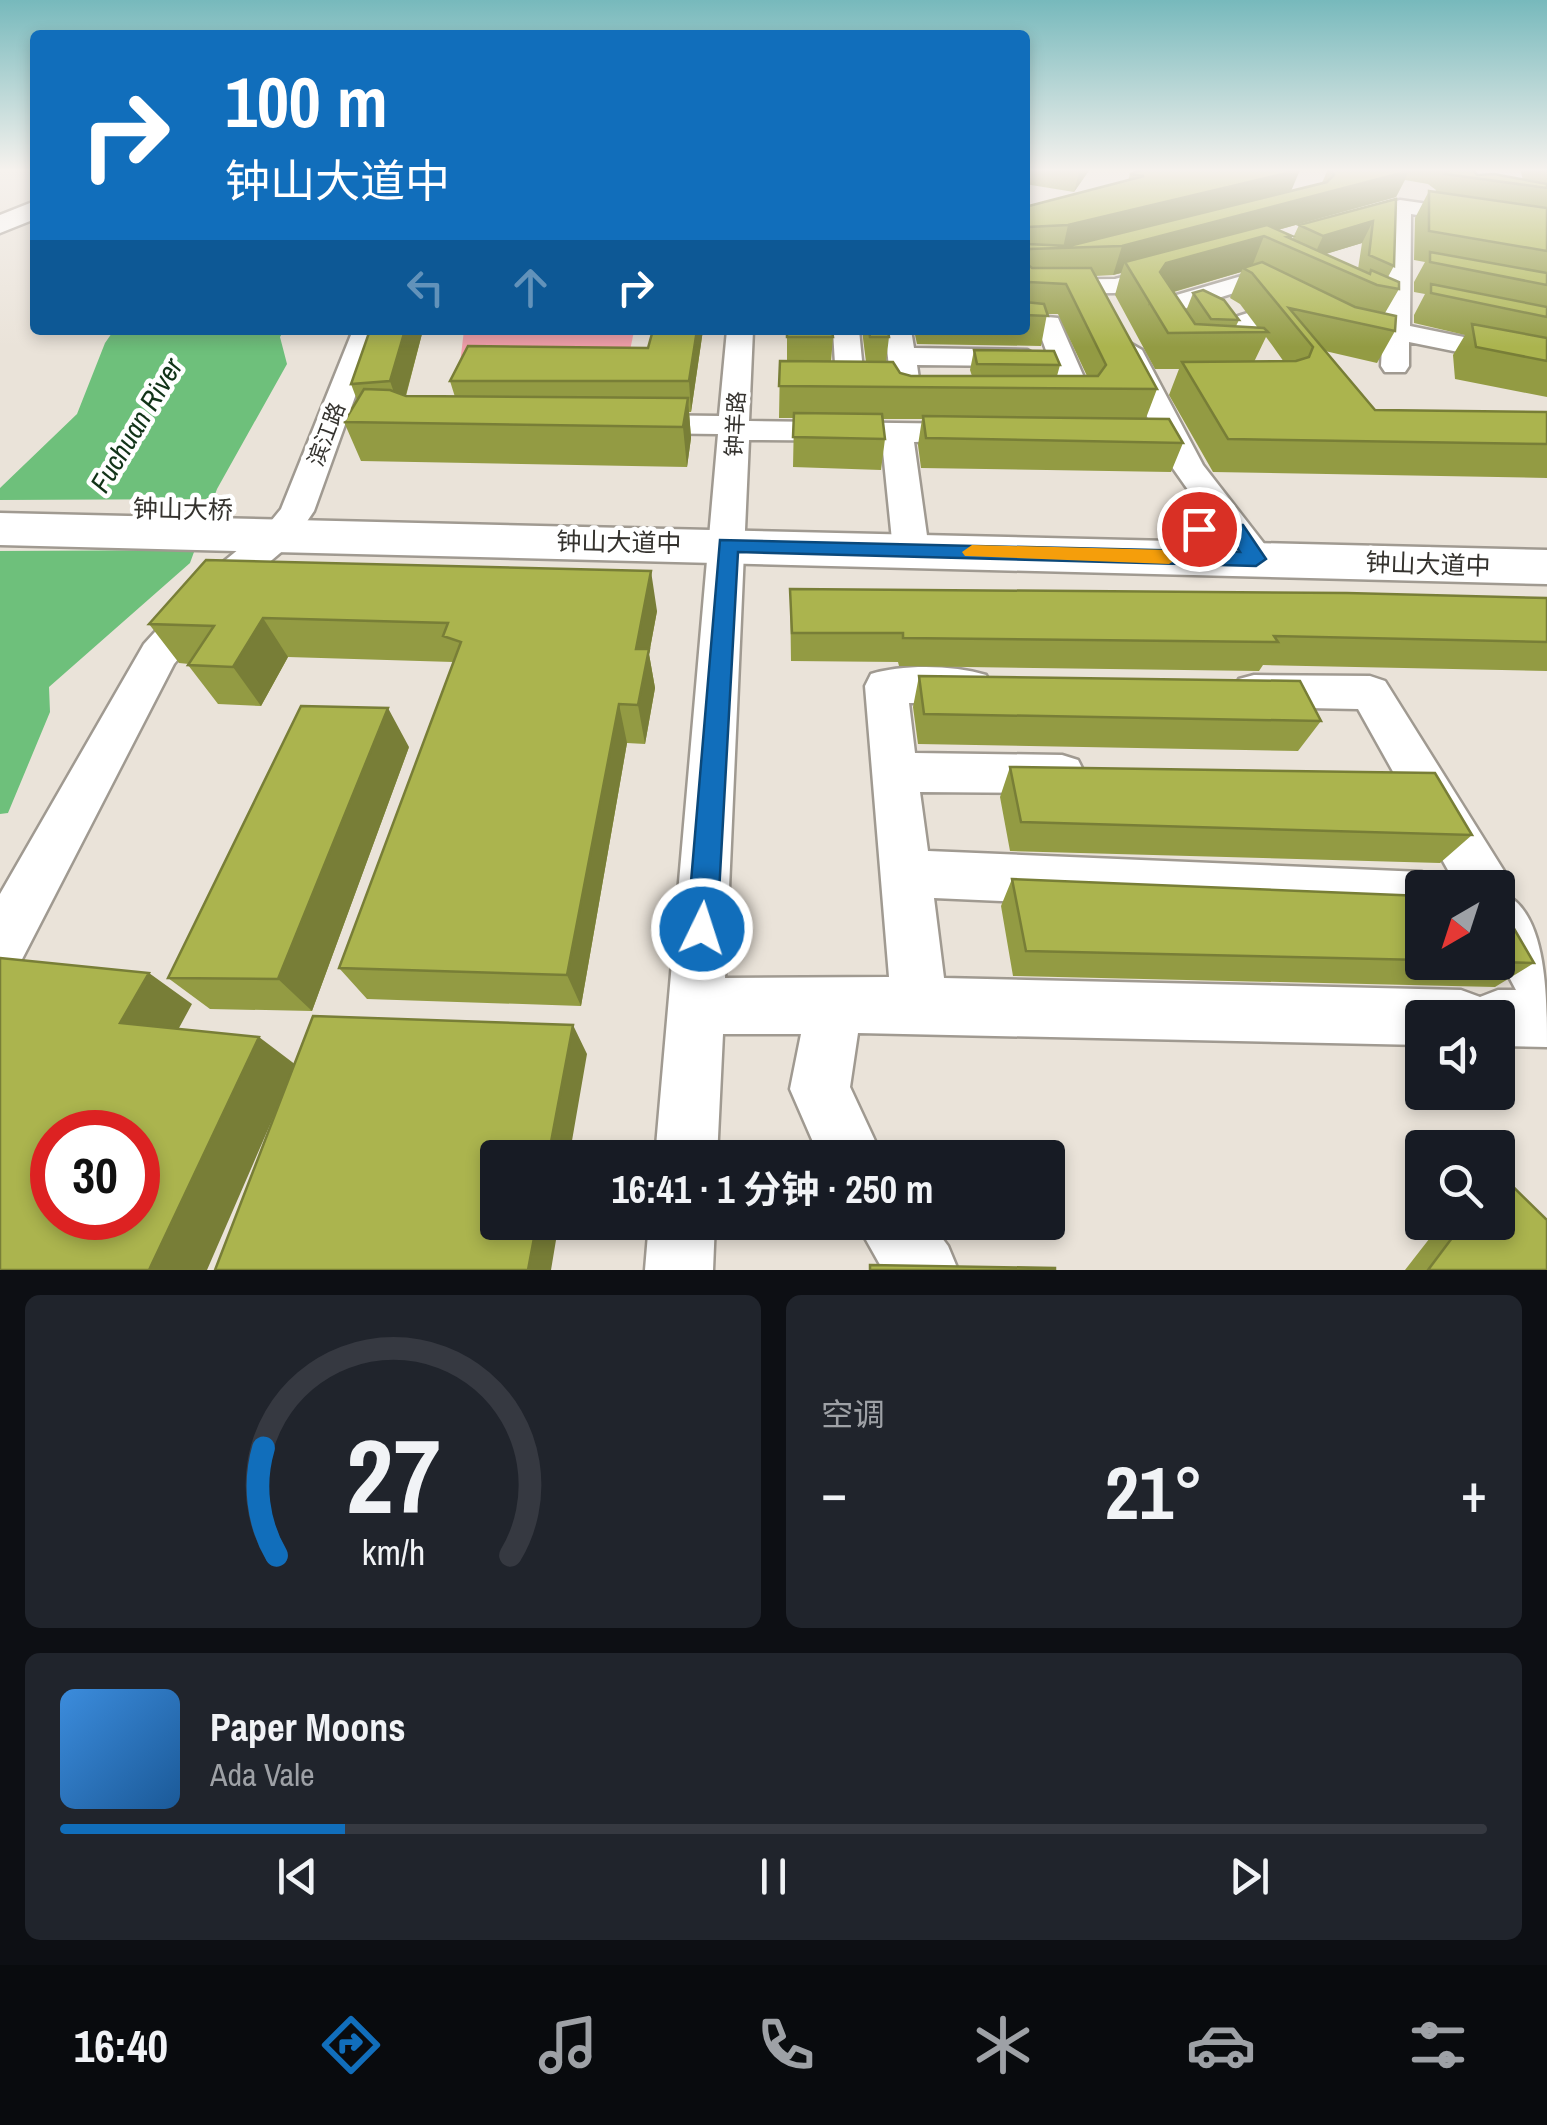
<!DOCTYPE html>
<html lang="zh">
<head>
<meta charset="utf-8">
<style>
  body { margin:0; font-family:"Archivo Narrow","Noto Sans SC",sans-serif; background:#20242c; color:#f1f3f6; height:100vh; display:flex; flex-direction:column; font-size:38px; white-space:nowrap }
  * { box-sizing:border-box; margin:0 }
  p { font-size:32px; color:#9ea1a6 }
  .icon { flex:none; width:55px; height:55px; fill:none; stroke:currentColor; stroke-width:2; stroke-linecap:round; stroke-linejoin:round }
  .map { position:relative; height:1270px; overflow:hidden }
  .details { display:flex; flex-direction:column; gap:25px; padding:25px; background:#0d0f14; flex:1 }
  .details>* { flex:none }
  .hud { position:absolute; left:30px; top:30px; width:1000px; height:305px; border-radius:10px; box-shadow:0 5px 15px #0003; background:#116ebb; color:#fff; overflow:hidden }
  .needle { width:65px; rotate:219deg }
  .tools { position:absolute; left:1405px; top:870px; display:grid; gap:20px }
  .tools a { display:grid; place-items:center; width:110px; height:110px; border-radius:10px; background:#171b24; box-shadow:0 5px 15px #0003; font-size:50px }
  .speed { position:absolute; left:30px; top:1110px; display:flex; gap:20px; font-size:50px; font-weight:700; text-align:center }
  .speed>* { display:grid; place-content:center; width:130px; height:130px; border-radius:50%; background:#171b24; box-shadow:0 5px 15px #0003; line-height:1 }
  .speed .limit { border:15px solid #d22; background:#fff; color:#111 }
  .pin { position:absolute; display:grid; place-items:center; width:85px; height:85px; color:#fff; margin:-42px; border:5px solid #fff; border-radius:50%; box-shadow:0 2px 10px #0007 }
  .me { position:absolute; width:110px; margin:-55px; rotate:4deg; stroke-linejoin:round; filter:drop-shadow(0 0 8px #0008) }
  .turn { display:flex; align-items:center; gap:35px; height:210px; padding:0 30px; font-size:45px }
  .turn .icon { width:130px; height:130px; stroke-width:2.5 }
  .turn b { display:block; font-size:70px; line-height:85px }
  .lanes { display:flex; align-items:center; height:95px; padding:0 30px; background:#0003; justify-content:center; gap:50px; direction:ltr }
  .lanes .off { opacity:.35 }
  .big { font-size:75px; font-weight:700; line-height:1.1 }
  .details .widget { flex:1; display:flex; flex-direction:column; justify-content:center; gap:15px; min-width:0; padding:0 35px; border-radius:15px; background:#20242c }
  .details .dial { align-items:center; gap:0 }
  .dial svg { height:260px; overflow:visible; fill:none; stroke:#363941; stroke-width:7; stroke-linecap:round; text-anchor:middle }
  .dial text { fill:#f1f3f6; stroke:none }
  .song { display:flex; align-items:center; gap:30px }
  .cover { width:120px; height:120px; border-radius:15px; background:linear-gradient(135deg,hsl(210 70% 55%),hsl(210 70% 35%)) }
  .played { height:10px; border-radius:5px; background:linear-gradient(90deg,#116ebb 20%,#363941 20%) }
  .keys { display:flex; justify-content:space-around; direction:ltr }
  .heat { display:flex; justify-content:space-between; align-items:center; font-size:55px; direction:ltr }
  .details .tiles { flex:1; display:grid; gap:25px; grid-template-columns:1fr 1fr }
  .widget:last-child { grid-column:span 2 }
  .trip { position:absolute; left:480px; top:1140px; width:585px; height:100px; border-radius:10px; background:#171b24; box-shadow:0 5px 15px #0003; font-weight:700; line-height:100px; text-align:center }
  .menu { display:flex; height:160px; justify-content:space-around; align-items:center; background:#090b0e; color:#9ea1a6 }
  .menu .icon { width:70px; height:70px }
  .menu .current { color:#116ebb }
  .menu b { font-size:45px; color:#f1f3f6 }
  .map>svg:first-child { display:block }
  .green { fill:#f5a1ac }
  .water { fill:#6ec07b }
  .pier { fill:#eae3d9 }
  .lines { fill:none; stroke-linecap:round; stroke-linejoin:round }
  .minor-casing { stroke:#a09a91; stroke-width:5 }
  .major-casing { stroke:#a09a91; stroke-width:5 }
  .highway-casing { stroke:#a09a91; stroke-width:5 }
  .minor { fill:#fff; fill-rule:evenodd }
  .major { fill:#fff; fill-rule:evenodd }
  .highway { fill:#fff; fill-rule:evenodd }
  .wall { fill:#939b43; fill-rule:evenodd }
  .shaded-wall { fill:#787e37 }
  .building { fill:#abb44e; stroke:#787e37; stroke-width:2.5; fill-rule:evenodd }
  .route { fill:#116ebb; stroke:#0b487a; stroke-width:2.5 }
  .slow { fill:#f59e0b }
  .labels { text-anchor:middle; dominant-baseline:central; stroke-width:9; stroke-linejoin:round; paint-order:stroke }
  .far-street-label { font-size:22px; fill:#34322e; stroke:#fff }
  .street-label { font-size:25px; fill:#34322e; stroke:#fff }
  .water-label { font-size:28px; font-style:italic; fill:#113318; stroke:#fff }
</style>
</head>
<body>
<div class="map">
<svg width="1547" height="1270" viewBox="0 0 1547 1270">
  <rect width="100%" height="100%" fill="#eae3d9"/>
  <path class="green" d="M464 330 634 331 625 375 459 372Z"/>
  <path class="water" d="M114 330H284L280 337 287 364 217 489 190 563 49 687 50 712 8 813 0 814V488L77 414 105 343Z"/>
  <path class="pier" d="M219 499 200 550 0 551V500Z"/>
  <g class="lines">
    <defs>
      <path id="minor" d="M1400 200 1547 221V235L1411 214 1410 326 1547 354V370L1409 342V366L1405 372H1385L1381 366 1389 216 1345 229 1334 222 1337 217Z
        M1169 265 1181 272 1178 277 1115 293 1025 294V280L1115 279Z
        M1252 273 1310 299 1314 304 1310 309 1238 333 1229 331 1225 325 1229 319 1279 303 1250 288 1180 310 1199 338 1185 346 1175 344 1152 306 1156 301Z
        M1025 315 1058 318 1093 398 1088 404H1040L1035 398 1040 392 1060 389 1039 331 1021 330H1025Z
        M353 330H379L314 511 293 542 232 594 174 664 19 965 0 972V894L144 644 206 576 267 526 281 509Z
        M727 330H753L749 421 973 424 984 426 989 433 984 440 914 442 929 550 924 559 911 562 898 559 893 550 882 441 749 440 725 978 889 977 865 686 871 674C903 664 954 665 986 675L992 687 986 699 971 703H909L915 753 1062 755 1078 760 1085 774 1078 788 1062 793 920 792 928 851 1422 872 1440 879 1444 888H1422V920L934 898 944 978 1461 990 1480 997 1498 990H1516L1498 956V888H1458L1358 709 1254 707 1239 703 1233 691 1239 679 1254 675 1370 676 1385 681 1504 871 1512 888 1508 896C1547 918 1547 999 1547 1047L1498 1046V1018H1422V1045L858 1033 850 1087 883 1158H820L790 1089 801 1034H723L717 1158H655L718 434 639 433 628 431 624 424 628 417 639 415 719 416Z
        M833 330H859L864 381 860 387H840L836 381Z
        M885 330H911L914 348 1027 350 1041 358 1027 366 917 365 920 386 947 389 952 395 947 401C931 405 913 405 897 401L892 395Z
        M1128 342 1142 350 1203 465 1269 550 1274 559 1269 568 1256 571 1243 568 1172 467 1114 350Z
        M649 1222H715L713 1270H645Z
        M856 1222H930L948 1246 958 1270H883Z"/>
      <path id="major" d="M35 201V219L0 233V215Z"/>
      <path id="highway" d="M0 513 1547 550V584L0 545Z"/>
    </defs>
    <use href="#minor" class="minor-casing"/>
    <use href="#major" class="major-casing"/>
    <use href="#highway" class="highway-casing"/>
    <use href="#minor" class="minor"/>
    <use href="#major" class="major"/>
    <use href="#highway" class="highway"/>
  </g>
  <path class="wall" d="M1025 169H1090L1074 192 1025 184Z
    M1328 169H1477L1475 172 1477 175 1523 180 1520 169H1547V397L1455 379 1453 355 1465 335 1414 323V315L1425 294 1414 292V282L1425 262 1414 260 1415 218 1429 191 1435 192 1436 190 1428 184 1405 180 1396 197 1278 230 1292 236 1291 239 1292 240 1299 225 1396 199 1394 266 1388 277 1399 289 1385 313 1395 331 1377 363 1325 351 1375 410 1547 412V478L1213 472 1169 395 1179 369H1155L1115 295 1121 273 1113 275 1095 276 1157 389 1146 418 1183 443 1171 472 921 468 918 445 922 419H882L885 439 881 470 793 467 794 418H779L780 361 787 362V330L833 337 831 362H866L862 330H888L889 337 886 362 900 373 911 376H972L970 370 974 350 1060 365 1057 376H1087L1058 314H1047L1041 346 917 344 914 330H1025V207L1128 181 1130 174 1291 191 1322 183ZM1362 243 1358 269 1325 254ZM1241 272 1230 298 1240 304 1258 328 1236 326 1239 320 1193 293 1186 311 1174 292ZM1266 337 1272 345 1284 362H1254Z
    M370 330H423L406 396 455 397 450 381 648 348 703 330 691 412H689L691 438 687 467 361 461 344 422 357 400 351 384Z
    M206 560 657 611 649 654 655 688 645 744 627 743 581 1006 367 999 339 968 453 662 288 657 261 706 218 704 188 665 189 664 179 663 149 624Z
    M790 589 1547 598V671L1263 665 1259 671 899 666 898 662 791 661Z
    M919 676 1321 721 1298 751 918 744 913 707Z
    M409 747 312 1011 210 1009 168 978Z
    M1010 767 1472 835 1440 863 1010 851 1000 797Z
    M1012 879 1422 896V962L1534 963 1495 987 1013 976 1001 906Z
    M1422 1185V1207L1412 1197Z
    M1437 1222H1498L1547 1270H1405L1440 1225Z"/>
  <path class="shaded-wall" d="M1080 169H1090L1074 192Z
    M1300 170 1289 196 1063 248 1068 225Z
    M1409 171 1396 197 1130 271 1125 262 1121 273 1113 275 1122 246Z
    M1373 221 1362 243 1313 258 1323 236Z
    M1264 236 1251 269 1243 268 1241 272 1155 297 1148 306 1160 272 1166 263Z
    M405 330H423L401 413 390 381Z
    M697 330H703L691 412 689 381Z
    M688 398 691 438 687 467 683 427Z
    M651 571 657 611 649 654 655 688 645 744 638 705 636 649Z
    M263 618 288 657 261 706 233 667Z
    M619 704 627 743 581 1006 567 975Z
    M388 708 409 747 312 1011 278 979Z
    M149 973 192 1004 166 1052 120 1023Z
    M573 1025 587 1054 569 1158H548Z
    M259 1037 296 1065 207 1270H149Z
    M537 1222H559L551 1270H528Z"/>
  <path class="building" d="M1144 169 1300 170 1068 225 1028 227V244L1069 246 1327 182 1334 175 1329 169H1399L1409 171 1122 246 1029 249 1028 265 1032 268H1091L1157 389 779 386 780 361 893 362 900 373 911 376H1098L1106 365 1066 284 1029 282 1025 302V207L1144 176 1130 174Z
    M1450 169H1473L1477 175 1494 174 1547 184V188L1445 174Z
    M1429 191 1547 208V251L1429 231Z
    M1396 199 1394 266 1369 255 1373 221 1323 236 1299 225Z
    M1267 225 1292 236 1287 237 1370 274 1371 270 1399 282V289L1377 285 1264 236 1166 263 1160 272 1195 324 1264 328 1268 332 1168 333 1125 262Z
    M1430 252 1547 273V285L1430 262Z
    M1262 262 1355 307 1396 316 1395 331 1289 308 1375 410 1547 412V444L1228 439 1182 362 1296 361 1309 357 1313 347 1252 273 1243 268Z
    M1431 284 1547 307V317L1431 293Z
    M1203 290 1224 300 1239 320 1211 319 1193 293Z
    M1025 302 1044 304 1048 316 1025 315Z
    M1472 324 1547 338V361L1476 347Z
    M370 330H405L390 381 351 384Z
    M653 330H697L689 381H450L468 346 648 348Z
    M787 330H832L833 337H787Z
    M869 330H888L889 337H870Z
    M974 350 1054 351 1060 365 977 364Z
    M364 389 390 390 406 396 688 398 683 427 344 422Z
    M794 413 882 414 885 439 793 437Z
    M923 416 1169 419 1183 443 926 438Z
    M206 560 651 571 636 649H649L638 705 619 704 567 975 339 968 461 642 443 636 448 623 263 618 233 667 188 665 214 626 149 624Z
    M790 589 1347 593 1547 598V642L1274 636 1278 642 903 638V633H792Z
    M919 676 1300 681 1321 721 924 714Z
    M301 706 388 708 278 979 168 978Z
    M1010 767 1435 773 1472 835 1021 822Z
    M1012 879 1422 896V960L1026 951Z
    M1498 901 1534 963 1498 962Z
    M0 958 149 973 120 1023 259 1037 149 1270H0ZM52 1132H138V1218H52Z
    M313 1016 573 1025 548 1158H498V1222H537L528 1270H215Z
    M1498 1172 1547 1220V1270H1428L1464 1222H1498Z
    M870 1265 1055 1268V1270H870Z"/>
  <linearGradient id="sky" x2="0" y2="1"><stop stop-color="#77b9bc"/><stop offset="0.49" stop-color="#f6f2ee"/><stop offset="1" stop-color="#f6f2ee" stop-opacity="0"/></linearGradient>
  <rect width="1547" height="347" fill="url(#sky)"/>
  <path class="route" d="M1199 523 1243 525 1266 559 1256 566 738 552 717 929 713 940 702 944 691 940 687 929 720 540 1240 552 1230 536 1192 534 1189 529Z"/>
  <path class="slow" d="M972 545 1169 550 1180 557 1169 564 965 556 962 552Z"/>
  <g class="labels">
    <g class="far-street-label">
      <text transform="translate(735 424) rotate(-87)">钟羊路</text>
      <text transform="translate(326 434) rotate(-69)">滨江路</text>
    </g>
    <g class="street-label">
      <text transform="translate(183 509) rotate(1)">钟山大桥</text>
      <text transform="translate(619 542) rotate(1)">钟山大道中</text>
      <text transform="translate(1428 564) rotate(2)">钟山大道中</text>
    </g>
    <g class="water-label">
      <text transform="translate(136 425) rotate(-59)">Fuchuan River</text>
    </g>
  </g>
</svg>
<div class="tools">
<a><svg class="needle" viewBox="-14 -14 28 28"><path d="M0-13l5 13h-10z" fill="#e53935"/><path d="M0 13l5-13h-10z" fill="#9ea1a6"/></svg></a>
<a><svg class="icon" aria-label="sound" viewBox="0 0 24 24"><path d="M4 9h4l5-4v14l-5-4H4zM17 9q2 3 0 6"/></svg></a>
<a><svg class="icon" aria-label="search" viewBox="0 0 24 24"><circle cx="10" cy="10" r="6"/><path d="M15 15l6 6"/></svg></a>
</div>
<div class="speed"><div class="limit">30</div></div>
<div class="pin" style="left:1199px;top:529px;background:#d93025"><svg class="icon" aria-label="arrive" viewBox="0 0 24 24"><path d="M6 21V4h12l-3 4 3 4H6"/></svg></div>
<svg class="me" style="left:702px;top:929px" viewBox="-20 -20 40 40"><circle r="17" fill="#116ebb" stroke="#fff" stroke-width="3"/><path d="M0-11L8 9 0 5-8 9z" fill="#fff"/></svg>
<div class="trip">16:41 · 1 分钟 · 250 m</div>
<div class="hud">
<div class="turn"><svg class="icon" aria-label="right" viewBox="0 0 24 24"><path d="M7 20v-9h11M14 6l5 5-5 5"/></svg><div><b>100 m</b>钟山大道中</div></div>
<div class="lanes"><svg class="icon off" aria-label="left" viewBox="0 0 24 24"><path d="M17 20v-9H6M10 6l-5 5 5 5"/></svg><svg class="icon off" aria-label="ahead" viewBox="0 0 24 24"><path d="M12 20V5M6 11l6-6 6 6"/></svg><svg class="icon" aria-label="right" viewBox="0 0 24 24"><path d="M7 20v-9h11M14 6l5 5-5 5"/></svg></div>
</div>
</div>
<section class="details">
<div class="tiles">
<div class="widget dial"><svg viewBox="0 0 100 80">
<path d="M14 69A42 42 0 1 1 86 69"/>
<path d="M14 69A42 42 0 0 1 10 36" stroke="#116ebb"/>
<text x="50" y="56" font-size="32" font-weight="700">27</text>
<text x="50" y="72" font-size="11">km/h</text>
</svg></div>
<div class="widget"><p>空调</p>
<div class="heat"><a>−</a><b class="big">21°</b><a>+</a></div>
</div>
<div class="widget">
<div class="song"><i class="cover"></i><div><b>Paper Moons</b><p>Ada Vale</p></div></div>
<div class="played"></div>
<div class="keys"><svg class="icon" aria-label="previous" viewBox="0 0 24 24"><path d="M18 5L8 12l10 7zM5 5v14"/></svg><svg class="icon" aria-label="pause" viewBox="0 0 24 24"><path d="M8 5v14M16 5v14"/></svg><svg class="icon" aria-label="next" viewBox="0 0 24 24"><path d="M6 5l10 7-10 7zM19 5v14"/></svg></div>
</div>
</div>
</section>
<nav class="menu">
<b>16:40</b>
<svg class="icon current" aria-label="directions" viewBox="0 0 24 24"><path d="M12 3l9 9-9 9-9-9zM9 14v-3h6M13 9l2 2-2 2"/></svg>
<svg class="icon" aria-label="music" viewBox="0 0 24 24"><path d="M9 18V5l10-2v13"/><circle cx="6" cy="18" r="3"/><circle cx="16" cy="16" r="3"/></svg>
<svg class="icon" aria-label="phone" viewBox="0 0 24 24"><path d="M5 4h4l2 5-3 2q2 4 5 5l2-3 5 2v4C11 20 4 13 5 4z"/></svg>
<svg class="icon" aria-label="climate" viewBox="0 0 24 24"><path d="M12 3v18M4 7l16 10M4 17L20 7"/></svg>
<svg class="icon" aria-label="car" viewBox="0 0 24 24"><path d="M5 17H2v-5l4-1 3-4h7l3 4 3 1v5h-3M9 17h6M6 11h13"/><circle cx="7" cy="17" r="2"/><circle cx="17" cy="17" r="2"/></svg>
<svg class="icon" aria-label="filters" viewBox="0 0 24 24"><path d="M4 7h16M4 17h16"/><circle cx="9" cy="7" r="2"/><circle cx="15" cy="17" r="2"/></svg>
</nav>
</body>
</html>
